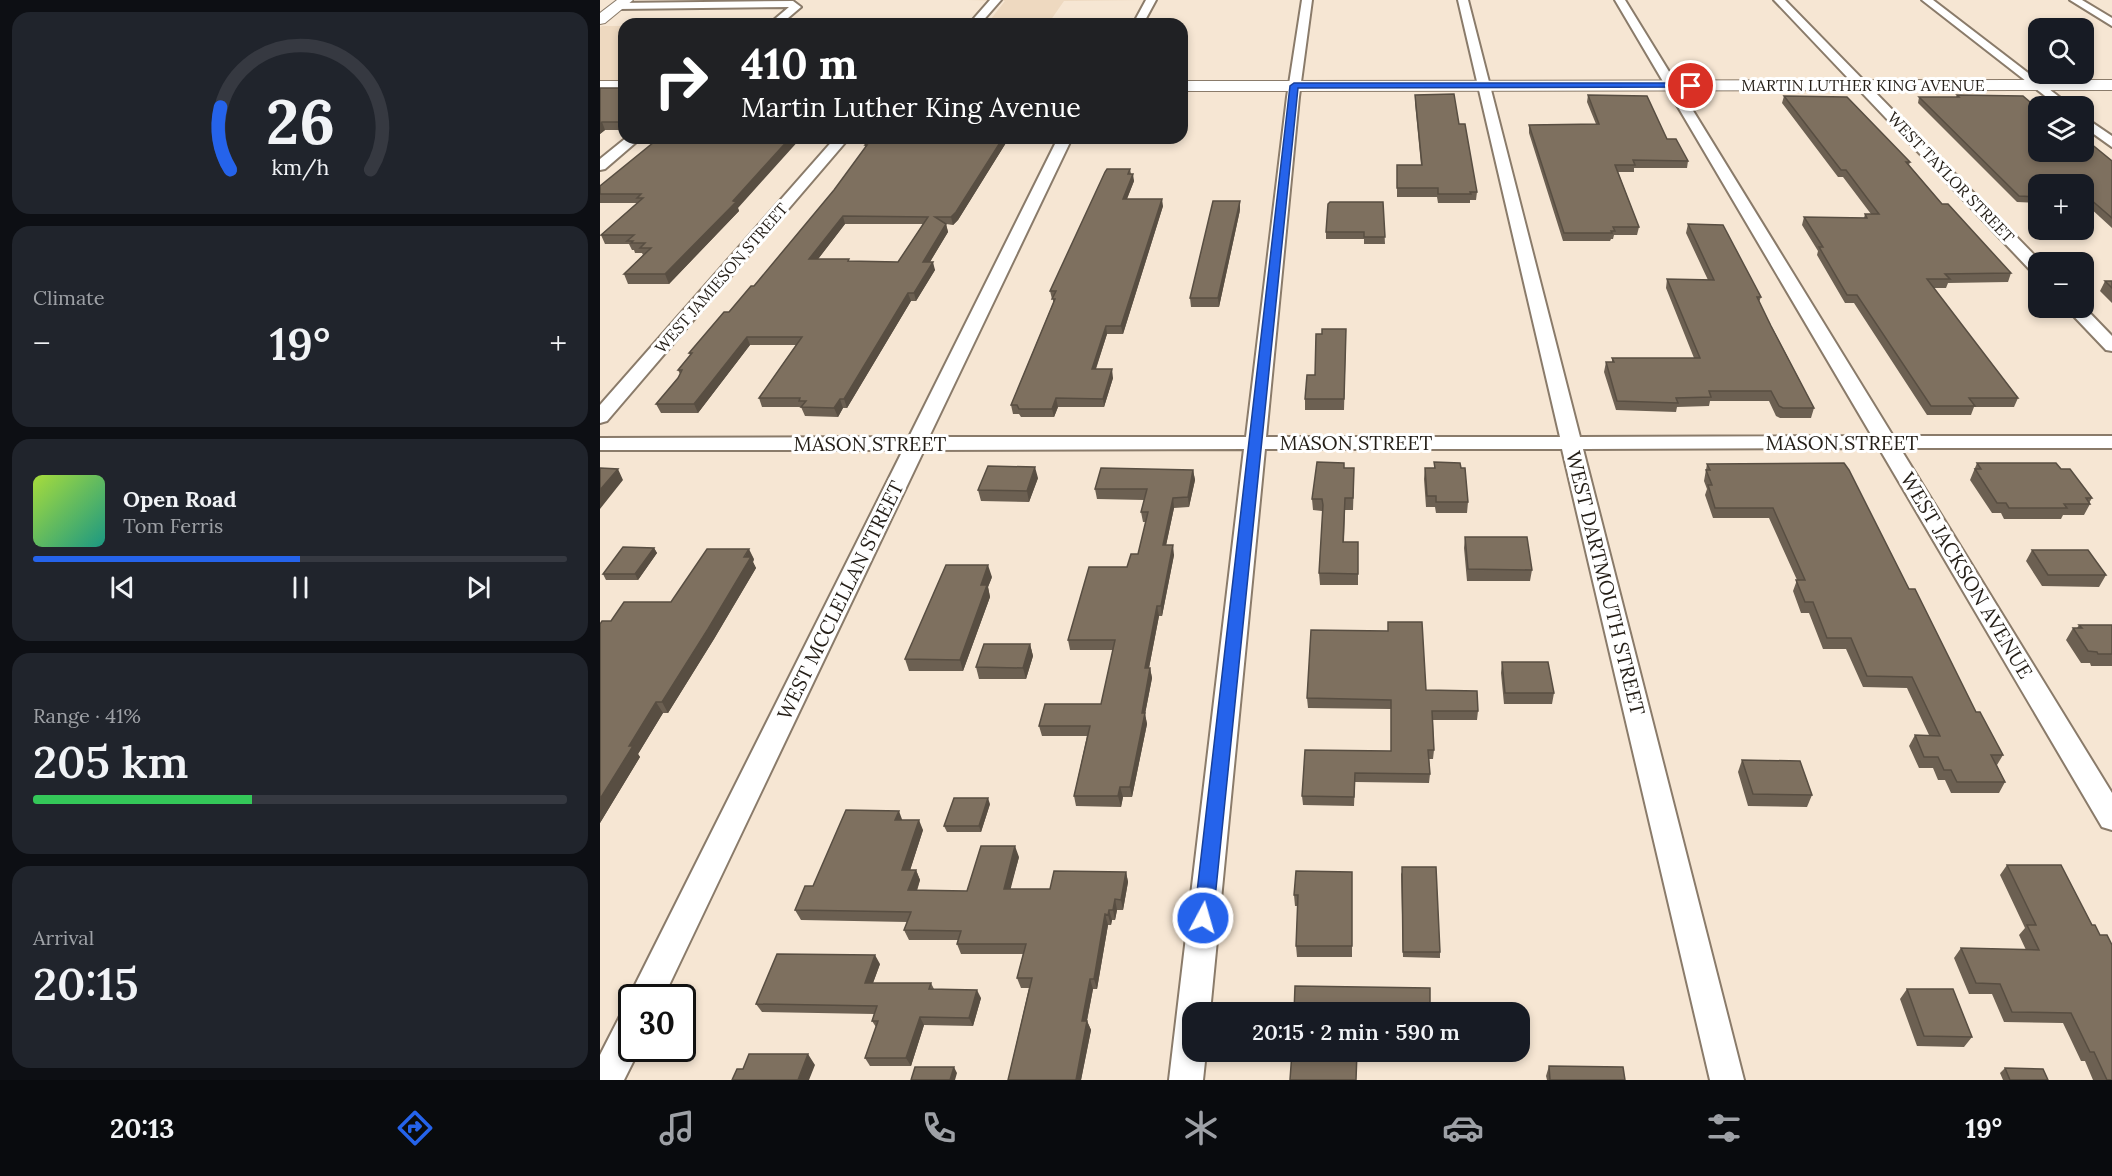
<!DOCTYPE html>
<html lang="en">
<head>
<meta charset="utf-8">
<style>
  body { margin:0; font-family:Lora,serif; background:#20242c; color:#f1f3f6; height:100vh; display:flex; flex-direction:column; font-size:22px; white-space:nowrap }
  * { box-sizing:border-box; margin:0 }
  p { font-size:20px; color:#9ea1a6 }
  .icon { flex:none; width:33px; height:33px; fill:none; stroke:currentColor; stroke-width:2; stroke-linecap:round; stroke-linejoin:round }
  .map { position:relative; flex:1; overflow:hidden }
  .side { display:flex; flex-direction:column; gap:12px; padding:12px; background:#0d0f14; width:600px }
  .side>* { flex:none }
  .banner { position:absolute; left:18px; top:18px; width:570px; height:126px; border-radius:18px; box-shadow:0 3px 9px #0003; background:#202124; color:#fff; overflow:hidden }
  .tools { position:absolute; left:1428px; top:18px; display:grid; gap:12px }
  .tools a { display:grid; place-items:center; width:66px; height:66px; border-radius:12px; background:#171b24; box-shadow:0 3px 9px #0003; font-size:30px }
  .speed { position:absolute; left:18px; top:984px; display:flex; gap:12px; font-size:30px; font-weight:700; text-align:center }
  .speed>* { display:grid; place-content:center; width:78px; height:78px; border-radius:50%; background:#171b24; box-shadow:0 3px 9px #0003; line-height:1 }
  .speed .limit { border:3px solid #111; border-radius:9px; background:#fff; color:#111 }
  .pin { position:absolute; display:grid; place-items:center; width:51px; height:51px; color:#fff; margin:-26px; border:3px solid #fff; border-radius:50%; box-shadow:0 2px 6px #0007 }
  .me { position:absolute; width:66px; margin:-33px; rotate:6deg; stroke-linejoin:round; filter:drop-shadow(0 0 4px #0008) }
  .turn { display:flex; align-items:center; gap:21px; height:126px; padding:0 24px; font-size:27px }
  .turn .icon { width:78px; height:78px; stroke-width:2.5 }
  .turn b { display:block; font-size:42px; line-height:51px }
  .big { font-size:45px; font-weight:600; line-height:1.1 }
  .side .card { flex:1; display:flex; flex-direction:column; justify-content:center; gap:9px; min-width:0; padding:0 21px; border-radius:18px; background:#20242c }
  .side .dial { align-items:center; gap:0 }
  .dial svg { height:156px; overflow:visible; fill:none; stroke:#363941; stroke-width:7; stroke-linecap:round; text-anchor:middle }
  .dial text { fill:#f1f3f6; stroke:none }
  .song { display:flex; align-items:center; gap:18px }
  .cover { width:72px; height:72px; border-radius:9px; background:linear-gradient(135deg,hsl(80 70% 55%),hsl(170 70% 35%)) }
  .played { height:6px; border-radius:3px; background:linear-gradient(90deg,#2563eb 50%,#363941 50%) }
  .keys { display:flex; justify-content:space-around; direction:ltr }
  .heat { display:flex; justify-content:space-between; align-items:center; font-size:33px; direction:ltr }
  .charge { height:9px; border-radius:4px; background:linear-gradient(90deg,#34c759 41%,#363941 0) }
  .trip { position:absolute; left:582px; top:1002px; width:348px; height:60px; border-radius:18px; background:#171b24; box-shadow:0 3px 9px #0003; font-weight:600; line-height:60px; text-align:center }
  .tab-bar { display:flex; height:96px; justify-content:space-around; align-items:center; background:#090b0e; color:#9ea1a6 }
  .tab-bar .icon { width:42px; height:42px }
  .tab-bar .active { color:#2563eb }
  .tab-bar b { font-size:27px; color:#f1f3f6 }
  main { display:flex; flex:1; min-height:0 }
  .map>svg:first-child { display:block }
  .built { fill:#eed9c0 }
  .lines { fill:none; stroke-linecap:round; stroke-linejoin:round }
  .street-casing { stroke:#8a7b6a; stroke-width:4 }
  .secondary-casing { stroke:#8a7b6a; stroke-width:2 }
  .street { fill:#fff; fill-rule:evenodd }
  .secondary { fill:#fff; fill-rule:evenodd }
  .wall { fill:#6c6052; fill-rule:evenodd }
  .shaded-wall { fill:#584e42 }
  .building { fill:#7e705f; stroke:#584e42; stroke-width:1.5; fill-rule:evenodd }
  .route { fill:#2563eb; stroke:#184099; stroke-width:1.5 }
  .labels { text-anchor:middle; dominant-baseline:central; stroke-width:6; stroke-linejoin:round; paint-order:stroke }
  .far-street-label { font-size:16px; fill:#241e17; stroke:#fff }
  .street-label { font-size:20px; fill:#241e17; stroke:#fff }
</style>
</head>
<body>
<main>
<section class="side">
<div class="card dial"><svg viewBox="0 0 100 80">
<path d="M14 69A42 42 0 1 1 86 69"/>
<path d="M14 69A42 42 0 0 1 9 37" stroke="#2563eb"/>
<text x="50" y="56" font-size="32" font-weight="700">26</text>
<text x="50" y="72" font-size="11">km/h</text>
</svg></div>
<div class="card"><p>Climate</p>
<div class="heat"><a>−</a><b class="big">19°</b><a>+</a></div>
</div>
<div class="card">
<div class="song"><i class="cover"></i><div><b>Open Road</b><p>Tom Ferris</p></div></div>
<div class="played"></div>
<div class="keys"><svg class="icon" aria-label="previous" viewBox="0 0 24 24"><path d="M18 5L8 12l10 7zM5 5v14"/></svg><svg class="icon" aria-label="pause" viewBox="0 0 24 24"><path d="M8 5v14M16 5v14"/></svg><svg class="icon" aria-label="next" viewBox="0 0 24 24"><path d="M6 5l10 7-10 7zM19 5v14"/></svg></div>
</div>
<div class="card"><p>Range · 41%</p><b class="big">205 km</b><div class="charge"></div></div>
<div class="card"><p>Arrival</p><b class="big">20:15</b></div>
</section>
<div class="map">
<svg width="1512" height="1080" viewBox="0 0 1512 1080">
  <rect width="100%" height="100%" fill="#f6e6d3"/>
  <path class="built" d="M367 0H544L464 1 448 24H387L405 1Z
    M2 26H24V82H0V27Z"/>
  <g class="lines">
    <defs>
      <path id="street" d="M390 0H401L380 24H369Z
        M546 0H556L543 24H533Z
        M702 0H712L699 97 666 437H960L858 0H868L980 437 1272 436 1015 0H1025L1293 436H1512V448H1300L1512 793V830L1502 827 1279 448 983 449 1144 1080H1110L962 449H665L610 1012H592V1052H606L603 1080H569L644 449 324 450 63 998H32V1003L30 998 34 987 303 450H0V438L309 437 458 138H472L329 437H646L687 97Z
        M1174 0H1185L1441 262H1438V274L1432 272Z
        M1322 0H1333L1471 106H1458Z
        M1470 0H1482L1512 18V26Z
        M193 1 201 7 181 24H169L189 7 18 9 13 6 18 3Z
        M1484 117 1512 136V147L1484 127Z
        M26 138H41L5 169 0 170V159Z
        M235 138H249L7 421 0 423V405Z
        M1484 307 1512 336V351L1506 350 1466 308Z
        M32 1012V1048H40L24 1080H0V1055L20 1016Z"/>
      <path id="secondary" d="M17 0H33L5 23 0 24V13Z
        M1512 80V90L582 91V81Z
        M0 81H24V91H0Z"/>
    </defs>
    <use href="#street" class="street-casing"/>
    <use href="#secondary" class="secondary-casing"/>
    <use href="#street" class="street"/>
    <use href="#secondary" class="secondary"/>
  </g>
  <path class="wall" d="M0 88H24V130H5L0 134Z
    M815 95 859 124 877 192 876 200H870V203H838L837 197H797V165H821L815 103Z
    M988 95 1067 139 1088 161 1087 168H1034V172H1018L1039 227 1037 235H1014L1013 239H1011L1010 241H963L929 133V125L996 124 987 102Z
    M1357 95 1438 152 1512 161V228L1488 206 1484 205V184H1438V203L1417 202 1318 103 1319 97H1356Z
    M1184 96 1310 162 1309 165 1342 204 1411 273 1408 282 1348 283 1346 288H1333L1418 398 1414 407H1374L1371 415H1327L1254 303H1245L1217 255 1218 251 1202 225 1204 217 1264 218 1265 214H1271L1243 177H1238L1182 103Z
    M271 138H409L358 220 353 225 346 224 348 232 330 262 335 270 316 301H311L247 408H243L238 417 205 416 201 407H162L159 398 196 345H150L98 413H61L56 404 78 378 80 374 78 370 90 355 89 353 129 312 154 286 234 190 265 148V145ZM245 224H323L298 262 250 261 218 259Z
    M530 169 531 174 534 181 527 199 563 206 523 334H507L496 369 513 378 504 407H458L454 417H421L419 414H413L411 405 453 303V299H452L450 291Z
    M0 186 138 208 139 211 69 284H28L24 274 43 255 42 253H35L34 250H32L29 244H5L1 235 37 203H0Z
    M783 202 785 244H764V239H726V232Z
    M640 210 619 307H591L590 298Z
    M1088 224 1161 297 1159 302 1214 408 1211 418H1180L1176 416 1169 401H1110L1109 406 1077 407 1076 412 1016 410 1004 372 1006 362H1012V358H1094L1066 288 1067 279 1108 280 1086 233Z
    M1505 281H1512V303L1500 291Z
    M722 334 746 339 744 410H705V399L715 375Z
    M834 462 861 468 868 502 867 513H836L835 507H826L824 479 825 468H834Z
    M1377 463 1461 469 1492 498 1489 503 1490 504 1484 515H1463L1461 519H1404L1401 513H1392L1370 480Z
    M1107 464 1309 589 1376 712 1403 755 1397 765 1405 782 1399 793H1351L1345 780H1338L1333 768H1319L1309 746 1315 735H1329L1307 688 1263 687 1246 649H1223L1209 613H1201L1193 591 1197 580 1169 518H1113L1105 495 1107 489 1104 481Z
    M744 468 754 480 753 510H745L744 542H758V585H720L719 573 723 513 722 511 713 510 712 499Z
    M593 470 595 480 589 507 574 508 566 545 574 555 562 616H559L549 668H550L552 678 545 714 547 724 532 797H523L521 807 476 806 474 796 487 736H442L439 726 501 704 513 650H470L468 640 538 554 546 522H543L541 512 544 500 497 499 495 489Z
    M438 478 429 502 381 501 378 490Z
    M865 537 932 570 930 581H867L864 548Z
    M54 548 57 553 38 580H6L3 574Z
    M1432 550 1506 575 1499 587 1442 586 1426 561Z
    M154 559 153 562 156 568 114 639 68 713H63L38 754 40 757 0 823 11 621 71 602Z
    M392 577 388 587 390 597 363 671H309L305 659Z
    M1479 625H1512V666H1491L1490 663H1481L1466 640 1473 628H1477Z
    M430 644 433 656 426 679H379L376 667Z
    M902 662 954 693 952 704H904L901 673Z
    M826 690 878 711 877 720H833L834 750 833 759H829L830 774 829 783 755 782 754 806 703 805 702 796 791 751V709L708 708 707 698Z
    M1142 760 1212 795 1207 807 1148 806 1138 772Z
    M390 804 381 832H347L344 826Z
    M302 820 323 830 310 870H316L320 880 317 891H367L419 857 410 889H450L526 872 528 882 523 910H517L515 920H512L511 925H508L497 989H493L487 1021 491 1030 481 1080H408L429 988H421L417 978 423 954H361L357 944 358 940H309L304 930 307 922 201 920 195 910 213 886Z
    M1407 865 1512 1080H1493L1485 1061H1481L1463 1023 1404 1022 1392 994H1369L1354 958 1361 948 1426 950 1419 935 1425 928 1400 875Z
    M752 872V957H697L696 946 698 906H695L694 895Z
    M801 872 840 952V958L803 957Z
    M280 964 273 983H331L334 989 381 998 373 1026 324 1025 311 1066H270L265 1058 276 1027 272 1021 274 1014 162 1012 156 1004Z
    M1307 989 1372 1037 1364 1047 1317 1046 1300 999Z
    M949 1066 1025 1080H947L946 1076Z
    M1405 1068 1448 1080H1403L1400 1073Z"/>
  <path class="shaded-wall" d="M2 122 5 130 0 134V123Z
    M190 138H201L138 208 139 211 69 284 65 274Z
    M403 138H409L358 220 353 225 351 217Z
    M533 174 534 181 524 206 523 199Z
    M562 199 563 206 523 334 521 326Z
    M640 201V210L619 307 618 298Z
    M243 216 245 224 212 267 209 259Z
    M346 224 348 232 325 270 323 262Z
    M333 262 335 270 316 301 314 293Z
    M308 293 311 301 247 408 244 399Z
    M506 326 507 334 493 377 492 369Z
    M147 337 150 345 98 413 94 404Z
    M512 369 513 378 504 407 503 399Z
    M456 398 458 407 454 417 452 409Z
    M240 399 243 408 238 417 234 408Z
    M435 467 438 478 429 502 427 491Z
    M18 469 23 480 0 509V490Z
    M593 470 595 480 589 507 588 497Z
    M573 498 574 508 564 555 563 545Z
    M573 545 574 555 562 616 561 606Z
    M54 548 57 553 38 580 35 574Z
    M149 549 154 559 153 562 156 568 114 639 68 713 62 702Z
    M388 565 392 577 388 587 390 597 363 671 360 660 381 585Z
    M557 606 559 616 547 678 545 668Z
    M430 644 433 656 426 679 423 668Z
    M550 668 552 678 545 714 547 724 532 797 530 787 542 713Z
    M56 702 63 713 38 754 40 757 0 823V799L29 746Z
    M520 787 523 797 521 807 518 796Z
    M388 798 390 804 381 832 379 826Z
    M299 811 303 822 295 820Z
    M319 820 323 830 307 880 302 870Z
    M415 846 419 857 408 899 404 889Z
    M316 870 320 880 313 901 308 890Z
    M526 872 528 882 523 910 521 900Z
    M515 899 517 910 515 920 513 910Z
    M509 910 512 920 511 925 508 915Z
    M505 914 508 925 497 989 494 979Z
    M275 955 280 964 270 991 265 983Z
    M490 979 493 989 485 1030 482 1021Z
    M377 990 381 998 373 1026 369 1018Z
    M320 1017 324 1025 311 1066 306 1058Z
    M487 1021 491 1030 481 1080H476Z
    M208 1054 215 1065 209 1080H198Z
    M354 1067 357 1073 355 1080H350Z"/>
  <path class="building" d="M0 88H24V122H2L0 123Z
    M854 94 859 124H865L877 192H870L871 194H838V188H797V165H822L815 95Z
    M988 95 1047 96 1067 139H1076L1088 161 1033 160 1035 165H1015L1039 227H1013L1015 231H1011L1012 233H964L929 125 999 124Z
    M1357 95 1423 96 1438 109V152H1484V138L1512 161V218L1490 199H1484V184H1438V197L1419 196 1319 97H1359Z
    M1184 96 1247 97 1310 162H1306L1342 204H1348L1411 273 1345 274 1350 279H1327L1418 398H1369L1375 406H1331L1257 295H1247L1219 247H1223L1204 217 1267 218 1265 214H1279L1246 170H1241Z
    M59 138H190L133 201 136 202 65 274H24L51 248H40L45 243H31L33 241H27L34 235H1L43 198H37L41 194H0V186Z
    M271 138H403L356 212 351 217H335L346 224 323 262H333L314 293H308L244 399H240L234 408 201 407 206 401H199L200 398H159L202 337H147L94 404H56L78 378 82 370H78L92 353H89L124 312H129L151 286H154L234 190 267 145H265ZM243 216 328 217 298 262 248 261 249 259H209Z
    M507 169H530L528 174H533L523 199H562L521 326H506L492 369H512L503 399 456 398 452 409H419L417 405H411L455 299H452L456 291H450L505 172Z
    M613 201H640L618 298H590Z
    M730 202H783L785 237H764V232H726L728 204Z
    M1088 224 1123 225 1161 297H1157L1171 326 1214 408H1183L1179 406 1171 391H1109L1111 397 1076 398 1078 403 1017 401 1006 362H1014L1012 358H1100L1067 279 1114 280Z
    M1505 281H1512V288Z
    M722 329H746L744 399H705L707 375H715L716 334H722Z
    M717 462 744 463V468H754L753 498H745L743 542H758V574L719 573 723 505 722 499H712Z
    M834 462 860 463 861 468H865L868 502H836V496H827L825 468H835Z
    M1244 463 1249 470 1309 589H1315L1376 712H1380L1403 755H1391L1405 782H1357L1351 770H1344L1338 757H1324L1315 735 1340 736 1312 677 1267 676 1251 638H1227L1213 602H1205L1196 580H1205L1173 508H1115L1108 485H1112L1106 470H1110L1107 464Z
    M1377 463H1456L1461 469H1470L1492 498H1486L1490 504H1464L1467 508H1409L1406 503H1397L1375 469H1381Z
    M388 466 435 467 427 491 378 490Z
    M0 468 18 469 0 490Z
    M501 468 593 470 588 497 573 498 563 545H573L561 606H557L545 668H550L542 713H545L530 787H520L518 796H474L490 726H439L445 704H501L515 640H468L489 567H527L531 554H538L548 512H541L547 489H495Z
    M865 537H927L932 570 868 569Z
    M23 547 54 548 35 574H3Z
    M107 549H149L144 557H151L108 629 62 702H56L29 746H33L0 799V624L2 621H11L24 602H71Z
    M1432 550H1488L1506 575H1448Z
    M346 565H388L381 585H387L360 660 305 659Z
    M788 622H822L826 690 877 691 878 711H832L834 750H828L830 774 755 773 754 797 702 796 705 750 791 751V700L707 698 711 630 788 631Z
    M1479 625H1512V654H1498L1497 652 1488 651 1473 628H1482Z
    M384 644H430L423 668 376 667Z
    M902 662H948L954 693H905Z
    M1142 760 1200 761 1212 795 1153 794Z
    M354 798H388L379 826H344Z
    M246 810 299 811 295 820H319L302 870H316L308 890 367 891 381 846H415L404 889H450L454 871 526 872 521 900 515 899 513 910H509L508 915 505 914 494 979H490L482 1021H487L476 1080H408L432 978H417L426 944H357L361 931 304 930 311 912 195 910 205 886H213Z
    M1407 865H1461L1492 925H1495L1500 935H1507L1512 945V1080H1507L1494 1052H1490L1471 1013 1412 1012 1400 984 1376 983 1361 948 1439 950 1427 925H1436Z
    M802 867H836L840 952H803Z
    M696 871 752 872V946H696L698 895H694Z
    M177 954 275 955 265 983H331L329 989 377 990 369 1018 320 1017 306 1058H265L278 1021H272L277 1006 156 1004Z
    M695 986 830 988V1012H694Z
    M1307 989H1353L1372 1037 1324 1036Z
    M692 1052H757L756 1080H690Z
    M149 1054H208L198 1080H132L137 1069H143Z
    M949 1066 1023 1067 1025 1080H950Z
    M315 1067H354L350 1080H311Z
    M1405 1068 1443 1069 1448 1080H1410Z"/>
  <path class="route" d="M1091 83 1094 87 698 88 613 918 610 924 603 926 597 924 594 918 690 86 694 83Z"/>
  <g class="labels">
    <g class="far-street-label">
      <text x="1263" y="85">MARTIN LUTHER KING AVENUE</text>
      <text transform="translate(1351 177) rotate(46)">WEST TAYLOR STREET</text>
      <text transform="translate(121 278) rotate(-49)">WEST JAMIESON STREET</text>
    </g>
    <g class="street-label">
      <text x="756" y="442">MASON STREET</text>
      <text x="1242" y="442">MASON STREET</text>
      <text x="270" y="443">MASON STREET</text>
      <text transform="translate(1367 575) rotate(59)">WEST JACKSON AVENUE</text>
      <text transform="translate(1006 583) rotate(76)">WEST DARTMOUTH STREET</text>
      <text transform="translate(240 600) rotate(-64)">WEST MCCLELLAN STREET</text>
    </g>
  </g>
</svg>
<div class="tools">
<a><svg class="icon" aria-label="search" viewBox="0 0 24 24"><circle cx="10" cy="10" r="6"/><path d="M15 15l6 6"/></svg></a>
<a><svg class="icon" aria-label="layers" viewBox="0 0 24 24"><path d="M12 4l9 5-9 5-9-5zM3 14l9 5 9-5"/></svg></a>
<a>+</a>
<a>−</a>
</div>
<div class="speed"><div class="limit">30</div></div>
<div class="pin" style="left:1091px;top:86px;background:#d93025"><svg class="icon" aria-label="arrive" viewBox="0 0 24 24"><path d="M6 21V4h12l-3 4 3 4H6"/></svg></div>
<svg class="me" style="left:603px;top:918px" viewBox="-20 -20 40 40"><circle r="17" fill="#2563eb" stroke="#fff" stroke-width="3"/><path d="M0-11L8 9 0 5-8 9z" fill="#fff"/></svg>
<div class="trip">20:15 · 2 min · 590 m</div>
<div class="banner">
<div class="turn"><svg class="icon" aria-label="right" viewBox="0 0 24 24"><path d="M7 20v-9h11M14 6l5 5-5 5"/></svg><div><b>410 m</b>Martin Luther King Avenue</div></div>
</div>
</div>
</main>
<nav class="tab-bar">
<b>20:13</b>
<svg class="icon active" aria-label="directions" viewBox="0 0 24 24"><path d="M12 3l9 9-9 9-9-9zM9 14v-3h6M13 9l2 2-2 2"/></svg>
<svg class="icon" aria-label="music" viewBox="0 0 24 24"><path d="M9 18V5l10-2v13"/><circle cx="6" cy="18" r="3"/><circle cx="16" cy="16" r="3"/></svg>
<svg class="icon" aria-label="phone" viewBox="0 0 24 24"><path d="M5 4h4l2 5-3 2q2 4 5 5l2-3 5 2v4C11 20 4 13 5 4z"/></svg>
<svg class="icon" aria-label="climate" viewBox="0 0 24 24"><path d="M12 3v18M4 7l16 10M4 17L20 7"/></svg>
<svg class="icon" aria-label="car" viewBox="0 0 24 24"><path d="M5 17H2v-5l4-1 3-4h7l3 4 3 1v5h-3M9 17h6M6 11h13"/><circle cx="7" cy="17" r="2"/><circle cx="17" cy="17" r="2"/></svg>
<svg class="icon" aria-label="filters" viewBox="0 0 24 24"><path d="M4 7h16M4 17h16"/><circle cx="9" cy="7" r="2"/><circle cx="15" cy="17" r="2"/></svg>
<b>19°</b>
</nav>
</body>
</html>
